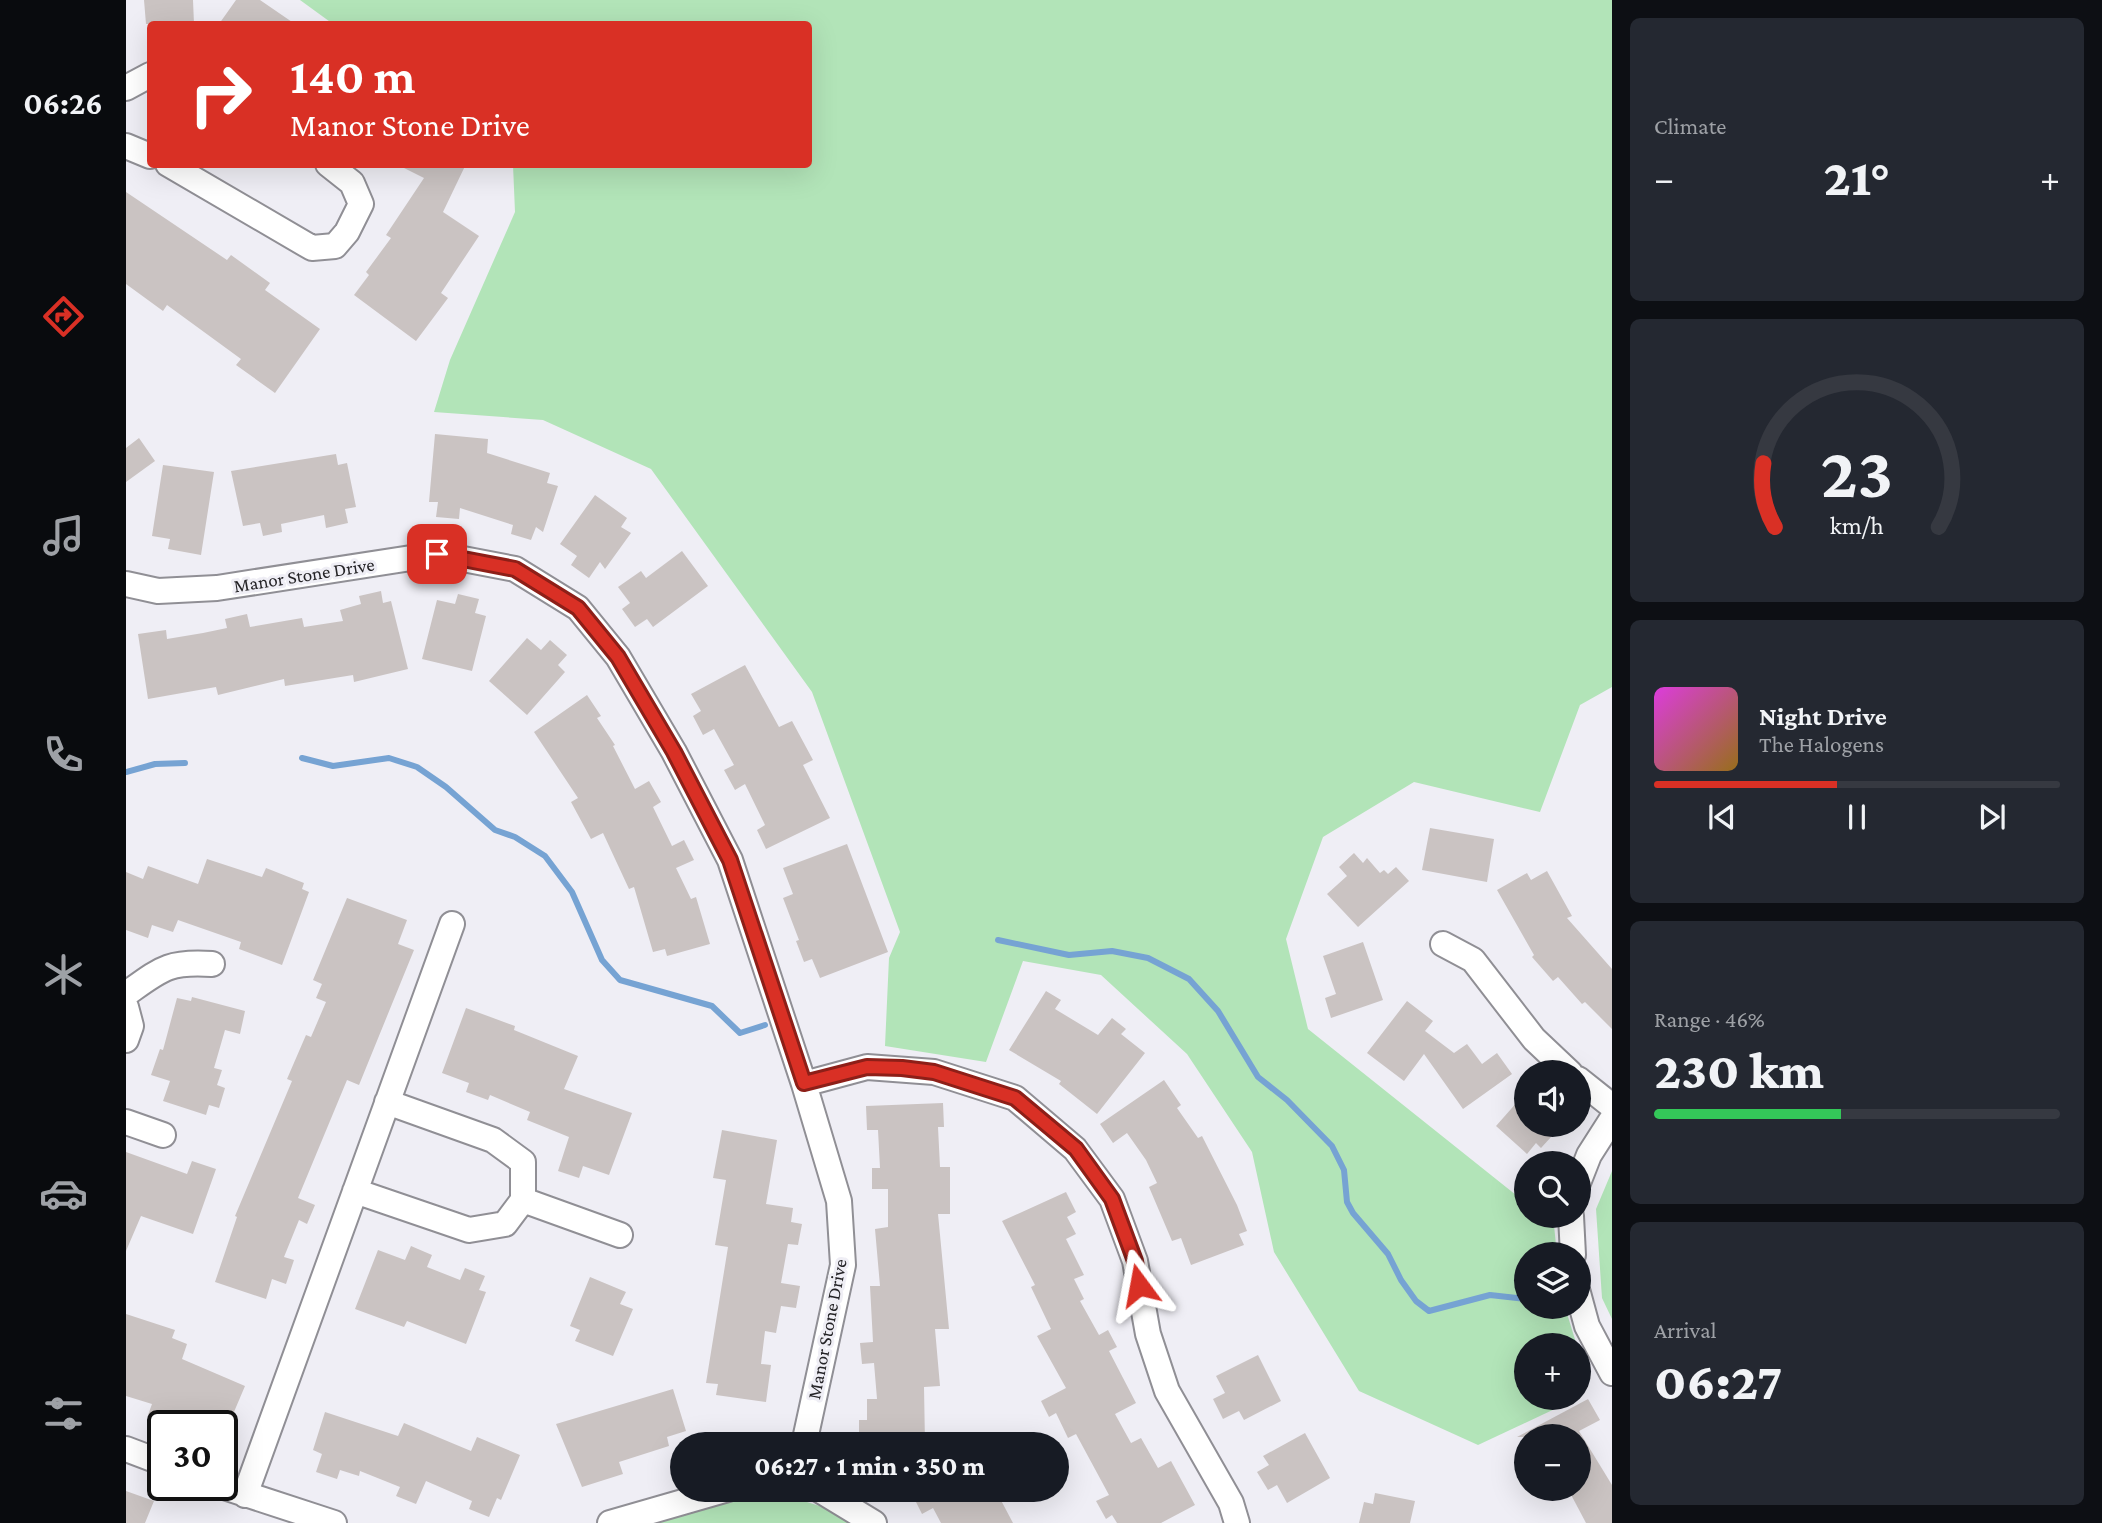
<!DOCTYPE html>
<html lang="en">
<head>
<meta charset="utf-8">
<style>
  body { margin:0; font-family:"Crimson Pro",serif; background:#242831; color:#f1f3f6; height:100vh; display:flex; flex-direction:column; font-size:26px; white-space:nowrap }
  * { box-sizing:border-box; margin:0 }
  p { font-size:23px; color:#9ea1a6 }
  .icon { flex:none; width:38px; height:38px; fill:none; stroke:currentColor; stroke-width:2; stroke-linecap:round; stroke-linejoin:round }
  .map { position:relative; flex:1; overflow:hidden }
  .details { display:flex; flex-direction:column; gap:18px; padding:18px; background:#0d0f14; width:490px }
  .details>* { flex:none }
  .banner { position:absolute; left:21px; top:21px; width:665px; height:147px; border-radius:7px; box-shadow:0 7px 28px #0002; background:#d93025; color:#fff; overflow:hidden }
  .controls { position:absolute; left:1388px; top:1060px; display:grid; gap:14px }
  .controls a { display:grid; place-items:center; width:77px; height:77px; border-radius:50%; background:#171b24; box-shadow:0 7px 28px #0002; font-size:35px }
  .speed { position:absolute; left:21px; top:1410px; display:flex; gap:14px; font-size:35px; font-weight:700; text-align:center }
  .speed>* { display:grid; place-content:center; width:91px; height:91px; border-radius:50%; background:#171b24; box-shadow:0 7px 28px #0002; line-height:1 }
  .speed .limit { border:4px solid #111; border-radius:10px; background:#fff; color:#111 }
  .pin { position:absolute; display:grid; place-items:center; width:60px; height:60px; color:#fff; margin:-30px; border-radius:14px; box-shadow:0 4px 10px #0006 }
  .me { position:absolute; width:77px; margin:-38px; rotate:347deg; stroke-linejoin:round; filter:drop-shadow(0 0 5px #0008) }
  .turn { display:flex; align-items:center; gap:24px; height:147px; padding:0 28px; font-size:32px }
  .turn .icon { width:91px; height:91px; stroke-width:2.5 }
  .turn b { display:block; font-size:49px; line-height:60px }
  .big { font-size:52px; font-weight:800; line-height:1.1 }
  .details .card { flex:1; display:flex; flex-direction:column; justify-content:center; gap:10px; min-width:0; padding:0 24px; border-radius:10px; background:#242831 }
  .details .dial { align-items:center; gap:0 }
  .dial svg { height:182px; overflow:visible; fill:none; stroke:#363941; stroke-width:7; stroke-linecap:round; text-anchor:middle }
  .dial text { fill:#f1f3f6; stroke:none }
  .song { display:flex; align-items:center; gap:21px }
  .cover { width:84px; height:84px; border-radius:10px; background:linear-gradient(135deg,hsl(300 70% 55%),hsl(40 70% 35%)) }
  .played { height:7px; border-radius:4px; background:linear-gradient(90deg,#d93025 45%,#363941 45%) }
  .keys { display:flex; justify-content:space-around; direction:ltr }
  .heat { display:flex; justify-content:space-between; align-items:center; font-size:38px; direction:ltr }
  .charge { height:10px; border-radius:5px; background:linear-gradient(90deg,#34c759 46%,#363941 0) }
  .trip { position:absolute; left:544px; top:1432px; width:399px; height:70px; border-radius:35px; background:#171b24; box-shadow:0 7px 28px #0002; font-weight:800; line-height:70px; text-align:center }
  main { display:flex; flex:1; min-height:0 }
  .tabs { display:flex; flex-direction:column; width:126px; justify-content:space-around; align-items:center; background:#090b0e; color:#9ea1a6 }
  .tabs .icon { width:49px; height:49px }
  .tabs .current { color:#d93025 }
  .tabs b { font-size:32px; color:#f1f3f6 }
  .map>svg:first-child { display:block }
  .green { fill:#b2e4b8 }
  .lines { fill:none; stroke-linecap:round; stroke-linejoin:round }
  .stream { stroke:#76a3d3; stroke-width:6 }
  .building { fill:#cac3c2 }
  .minor-casing { stroke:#908f95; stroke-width:28 }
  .minor { stroke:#fff; stroke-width:24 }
  .route-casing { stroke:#8d1f18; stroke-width:18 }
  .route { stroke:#d93025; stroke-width:12 }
  .labels { text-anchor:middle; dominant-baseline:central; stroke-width:6; stroke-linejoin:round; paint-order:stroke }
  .street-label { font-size:19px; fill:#242326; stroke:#efeef5 }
</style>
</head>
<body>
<main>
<nav class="tabs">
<b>06:26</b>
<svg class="icon current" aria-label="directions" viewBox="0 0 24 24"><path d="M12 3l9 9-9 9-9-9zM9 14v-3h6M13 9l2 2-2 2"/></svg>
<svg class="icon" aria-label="music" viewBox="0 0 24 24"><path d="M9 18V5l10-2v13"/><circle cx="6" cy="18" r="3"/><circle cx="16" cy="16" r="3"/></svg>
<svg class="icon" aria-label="phone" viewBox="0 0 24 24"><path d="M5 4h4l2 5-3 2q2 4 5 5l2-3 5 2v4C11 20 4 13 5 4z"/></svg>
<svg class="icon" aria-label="climate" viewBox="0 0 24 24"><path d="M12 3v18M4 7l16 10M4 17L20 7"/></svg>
<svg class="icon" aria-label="car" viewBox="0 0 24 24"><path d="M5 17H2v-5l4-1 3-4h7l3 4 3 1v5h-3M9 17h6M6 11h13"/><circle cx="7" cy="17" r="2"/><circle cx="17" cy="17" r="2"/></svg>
<svg class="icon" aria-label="filters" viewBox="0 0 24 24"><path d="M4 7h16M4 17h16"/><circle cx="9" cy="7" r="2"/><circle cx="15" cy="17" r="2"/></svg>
</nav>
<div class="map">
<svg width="1486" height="1523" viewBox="0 0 1486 1523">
  <rect width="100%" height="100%" fill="#efeef5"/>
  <path class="green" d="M174 0H1486V687L1454 705 1414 812 1288 782 1197 837 1160 939 1182 1029 1400 1203V1216H1417L1428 1225 1431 1255H1400V1307H1439L1451 1346H1400V1398H1452L1352 1445 1233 1391 1148 1252 1126 1152 1061 1054 975 975 897 961 860 1062 759 1046 763 958 774 932 686 692 525 469 417 420 308 412 324 360 389 212 387 165 682 164V24H207Z
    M1486 1171V1319L1476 1298 1470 1209Z
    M659 1495 703 1509 726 1523H525L610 1498Z"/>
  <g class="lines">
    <path class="stream" d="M176 758 207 766 263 758 291 767 320 787 369 830 389 837 419 856 446 892 476 960 494 980 586 1006 614 1033 639 1025
      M0 772 29 764 59 763
      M872 940 943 955 986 951 1022 958 1063 979 1092 1011 1132 1077 1161 1100 1206 1146 1218 1170 1221 1202 1227 1213 1262 1254 1275 1280 1290 1301 1303 1311 1364 1295 1400 1299"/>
  </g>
  <path class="building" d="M18 0H67L68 24H20Z
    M110 0H134L169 24H93Z
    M270 164H340L317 212 353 236 315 293 322 298 290 341 228 295 243 275 240 272 265 238 260 235 298 178Z
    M0 192 101 260 105 255 144 283 139 290 194 329 149 393 110 365 115 359 41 305 37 311 0 284Z
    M309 434 362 439 361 453 424 473 421 483 432 486 417 532 410 527 405 540 385 534 387 525 334 508 333 519 310 517 312 502H303Z
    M13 438 29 461 0 482V448Z
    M210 454 212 465 221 463 230 507 219 509 222 523 200 528 198 515 155 524 156 532 137 536 134 523 117 526 105 471Z
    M37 465 88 472 75 555 42 549 44 539 26 536Z
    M469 495 501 518 495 527 505 533 479 569 474 562 463 578 445 565 451 556 434 544Z
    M556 551 582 586 527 627 521 619 509 627 496 609 504 603 492 587 515 571 520 578Z
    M255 591 257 603 265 601 282 669 228 682 227 675 159 686 158 679 92 695 90 687 22 699 12 634 40 630 41 639 77 633 101 628 99 619 121 614 124 627 176 618 178 627 217 621 214 610 235 604 233 596Z
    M332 594 353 599 349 613 360 616 346 671 296 659 311 600 329 604Z
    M401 638 415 650 424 640 441 655 432 665 439 672 401 715 363 681Z
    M619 665 653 727 666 721 687 760 677 765 704 818 640 849 631 830 639 825 619 784 609 790 598 770 608 765 588 729 577 735 567 716 575 711 565 694Z
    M461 695 475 716 471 718 489 745 487 746 509 789 523 781 535 802 527 807 546 846 558 840 568 860 550 868 565 899 570 897 584 944 541 956 539 949 527 952 508 887 503 889 477 833 465 839 445 802 452 798 408 732Z
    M1304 828 1368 839 1361 882 1296 870Z
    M721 844 762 952 694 978 686 959 678 962 670 941 673 940 657 898 667 894 657 868Z
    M1228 853 1237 863 1241 858 1254 873 1258 870 1262 874 1270 867 1283 881 1232 927 1201 894 1221 876 1213 867Z
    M81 859 136 877 140 868 178 883 176 889 183 892 156 965 113 949 115 942 52 920 47 932 26 925 22 938 0 930V872L17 879 22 866 72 884Z
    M1421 871 1446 916 1441 918 1486 969V1029L1459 1002 1456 1004 1432 977 1427 981 1406 957 1408 955 1371 890 1401 873 1405 880Z
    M221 898 281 920 272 944 288 950 233 1085 221 1080 172 1198 189 1205 181 1224 173 1220 158 1257 168 1260 160 1284 146 1279 140 1299 89 1282 111 1217 109 1216 166 1081 161 1079 180 1035 185 1037 200 1002 190 998 196 984 187 980Z
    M1237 942 1257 1000 1205 1018 1199 998 1210 994 1197 956Z
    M920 991 935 1000 929 1009 972 1035 986 1018 1000 1029 995 1034 1019 1053 971 1114 933 1084 935 1081 883 1050Z
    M66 997 119 1011 114 1034 99 1030 88 1068 96 1070 91 1085 99 1088 93 1108 83 1105 80 1115 37 1101 44 1081 25 1075 34 1049 37 1050 51 998 65 1001Z
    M1281 1001 1307 1021 1299 1031 1328 1053 1341 1044 1356 1064 1371 1053 1386 1074 1337 1109 1298 1054 1278 1081 1241 1053Z
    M340 1008 389 1026 388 1030 452 1056 438 1089 506 1113 483 1175 457 1166 453 1178 432 1171 443 1137 401 1120 404 1112 364 1095 362 1100 340 1092 343 1083 316 1073Z
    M1038 1080 1055 1105 1051 1108 1072 1138 1076 1136 1111 1205 1121 1231 1113 1234 1118 1245 1065 1265 1055 1238 1046 1241 1023 1187 1031 1183 1020 1160 1001 1133 987 1143 974 1124Z
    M1400 1092V1125H1436L1415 1148 1410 1143 1401 1154 1370 1126Z
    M817 1103 818 1127H812L814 1167H824V1214H812L823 1329H809L814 1386 798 1387 799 1444H744V1438L733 1439V1420H741V1399H751L748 1363 736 1364 734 1343 747 1342 744 1286H754L749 1229 762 1227V1189H746V1168H754L752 1130H741L740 1106Z
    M596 1130 651 1140 640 1204 667 1208 665 1222 676 1224 672 1245 662 1244 655 1283 674 1286 670 1308 655 1306 650 1333 639 1331 635 1364 645 1365 640 1402 590 1395 592 1384 580 1383 602 1247 589 1245 600 1180 587 1178Z
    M0 1152 61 1174 66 1161 90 1169 67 1234 15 1216 0 1251Z
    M940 1192 950 1212 941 1217 950 1234 940 1239 958 1275 948 1279 958 1299 954 1301 973 1335 982 1330 991 1347 983 1351 1010 1403 989 1414 1005 1443 1015 1438 1032 1468 1045 1461 1069 1505 1035 1523H991L986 1515 980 1519 970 1501 983 1495 950 1434 942 1438 930 1413 923 1417 915 1401 940 1388 911 1336 925 1329 905 1287 909 1285 876 1221Z
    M285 1246 306 1255 301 1267 334 1280 339 1268 359 1276 353 1290 360 1292 340 1344 281 1321 278 1327 229 1309 252 1250 279 1260Z
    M464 1277 500 1292 494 1304 507 1309 487 1356 449 1341 454 1330 444 1326Z
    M0 1314 49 1330 46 1338 61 1344 56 1359 119 1386 102 1426H79L49 1414 46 1423 22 1415 26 1404 0 1396Z
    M1132 1355 1155 1401 1118 1420 1113 1411 1097 1419 1087 1399 1099 1393 1090 1376Z
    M547 1389 560 1431 541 1437 543 1446 493 1462 497 1474 456 1487 430 1424Z
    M1462 1399 1474 1420 1453 1431 1486 1485V1523H1460L1442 1489H1452V1437H1391Z
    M199 1412 272 1436 278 1423 345 1451 351 1437 394 1455 375 1500 371 1498 363 1517 343 1509 346 1501 300 1481 290 1504 270 1496 274 1487 234 1471 233 1476 214 1470 211 1479 190 1472 196 1454 187 1450Z
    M1179 1433 1204 1478 1161 1503 1151 1485 1142 1490 1131 1472 1143 1465 1137 1456Z
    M801 1489H869L887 1523H815L807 1508 796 1514 787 1496Z
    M0 1491 28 1501 19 1523H0Z
    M1249 1493 1289 1501 1284 1523H1233L1238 1502 1247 1504Z"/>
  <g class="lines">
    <defs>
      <path id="minor" d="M0 88 24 75
        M0 146 24 156
        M42 164 186 248 209 246 221 232 235 204 226 183 202 164
        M0 584 32 591 91 588 311 554 389 569 452 608 492 657 548 752 604 860 678 1084 713 1201 717 1265 678 1444
        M1317 944 1347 960 1408 1039 1444 1073
        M0 994C35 969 42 961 86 964
        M0 1007 5 1026 0 1040
        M1452 1079 1486 1106
        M678 1084 741 1067 808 1072 889 1098 949 1149 986 1199 1009 1261 1022 1334 1041 1391 1105 1503 1111 1523
        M0 1122 37 1135
        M1452 1183 1463 1155 1486 1119
        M229 1191 343 1230 379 1224 397 1200V1162L367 1140 261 1102
        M397 1200 494 1235
        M1445 1216 1447 1255
        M1452 1293 1461 1326 1486 1373
        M0 1449 37 1463
        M95 1486 208 1523
        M692 1489 748 1523
        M119 1495 326 924
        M484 1523 602 1489"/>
    </defs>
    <use href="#minor" class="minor-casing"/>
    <use href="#minor" class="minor"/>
  </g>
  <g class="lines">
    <defs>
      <path id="route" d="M311 554 389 569 452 608 492 657 548 752 604 860 678 1083 741 1067 776 1068 808 1072 889 1098 950 1149 986 1199 1009 1261 1013 1285"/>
    </defs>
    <use href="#route" class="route-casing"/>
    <use href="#route" class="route"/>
  </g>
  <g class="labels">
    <g class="street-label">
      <text transform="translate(178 575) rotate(-9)">Manor Stone Drive</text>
      <text transform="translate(701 1329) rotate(-79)">Manor Stone Drive</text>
    </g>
  </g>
</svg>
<div class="controls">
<a><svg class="icon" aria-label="sound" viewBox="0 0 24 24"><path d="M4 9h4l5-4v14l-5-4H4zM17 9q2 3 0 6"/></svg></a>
<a><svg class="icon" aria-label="search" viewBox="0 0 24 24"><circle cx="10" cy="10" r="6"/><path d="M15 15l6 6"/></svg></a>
<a><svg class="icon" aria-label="layers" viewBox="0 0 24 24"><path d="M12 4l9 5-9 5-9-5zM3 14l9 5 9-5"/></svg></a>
<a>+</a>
<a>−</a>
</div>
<div class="speed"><div class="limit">30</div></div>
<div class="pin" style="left:311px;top:554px;background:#d93025"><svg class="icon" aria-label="arrive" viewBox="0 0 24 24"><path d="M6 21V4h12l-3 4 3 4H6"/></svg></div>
<svg class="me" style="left:1013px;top:1285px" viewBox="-20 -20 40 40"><path d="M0-17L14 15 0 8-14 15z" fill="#d93025" stroke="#fff" stroke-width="4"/></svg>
<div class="trip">06:27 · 1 min · 350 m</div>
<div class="banner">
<div class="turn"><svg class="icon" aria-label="right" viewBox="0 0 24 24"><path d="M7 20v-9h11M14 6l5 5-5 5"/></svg><div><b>140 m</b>Manor Stone Drive</div></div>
</div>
</div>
<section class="details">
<div class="card"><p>Climate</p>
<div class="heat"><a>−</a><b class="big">21°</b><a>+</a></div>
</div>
<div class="card dial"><svg viewBox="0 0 100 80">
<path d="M14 69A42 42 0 1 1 86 69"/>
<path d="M14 69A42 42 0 0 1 9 41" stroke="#d93025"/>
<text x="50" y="56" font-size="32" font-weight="700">23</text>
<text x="50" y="72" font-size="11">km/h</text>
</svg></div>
<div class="card">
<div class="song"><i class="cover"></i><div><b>Night Drive</b><p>The Halogens</p></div></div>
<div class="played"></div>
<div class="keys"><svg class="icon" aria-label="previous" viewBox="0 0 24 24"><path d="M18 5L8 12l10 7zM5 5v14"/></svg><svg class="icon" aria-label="pause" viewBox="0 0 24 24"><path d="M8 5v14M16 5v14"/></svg><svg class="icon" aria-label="next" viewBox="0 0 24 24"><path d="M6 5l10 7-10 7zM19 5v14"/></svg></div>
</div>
<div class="card"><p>Range · 46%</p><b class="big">230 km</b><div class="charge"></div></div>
<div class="card"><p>Arrival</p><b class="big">06:27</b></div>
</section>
</main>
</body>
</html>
